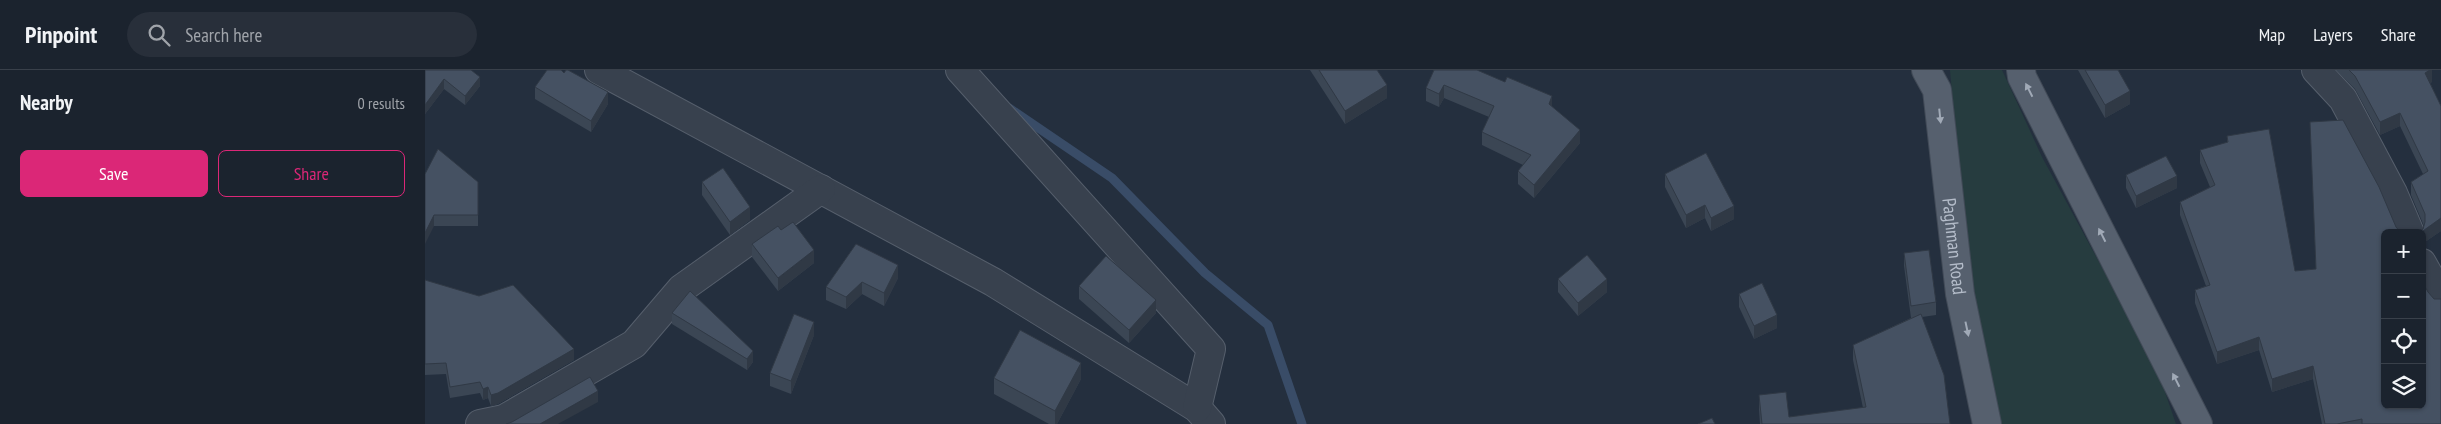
<!DOCTYPE html>
<meta charset="utf-8">
<style>
:root{--surface:#1b232e;--page:#282f3a;--text:#f1f3f6;--muted:#a0a4aa;--line:#39404a;--accent:#db2777}
body{margin:0;font-family:"PT Sans Narrow",sans-serif;background:var(--page);color:var(--text)}
.controls{position:absolute;right:15px;bottom:15px;display:grid;overflow:hidden;border-radius:8px;box-shadow:0 1px 4px #0004}
.controls button{width:45px;height:45px;display:grid;place-items:center;padding:0;border:0;border-bottom:1px solid var(--line);background:var(--surface);color:var(--text);font:25px sans-serif}
.list{margin:0;padding:0;list-style:none}
h2{display:flex;justify-content:space-between;align-items:center;height:65px;margin:0;padding:0 20px;font-size:21px}
h2 small{font-size:16px;font-weight:400;color:var(--muted)}
.actions{display:flex;gap:10px;padding:15px 20px}
.actions a{flex:1;padding:11px 0;border:1px solid var(--accent);border-radius:8px;text-align:center;font-size:18px;color:var(--accent)}
.actions .main{background:var(--accent);color:#fff}
.icon{flex:none;width:28px;height:28px;fill:none;stroke:currentColor;stroke-width:2;stroke-linecap:round;stroke-linejoin:round}
.map{position:relative;flex:none;width:2016px;height:354px;overflow:hidden}
header{display:flex;align-items:center;gap:30px;box-sizing:border-box;height:70px;padding:0 25px;background:var(--surface);border-bottom:1px solid var(--line)}
header strong{font-size:24px}
nav{display:flex;gap:28px;margin-inline-start:auto;font-size:18px}
.search{width:350px;height:45px;background:var(--page);display:flex;align-items:center;gap:12px;box-sizing:border-box;padding:0 18px;border-radius:28px;color:var(--muted);font-size:19px}
main{display:flex}
aside{flex:1;background:var(--surface)}
.map>svg:first-child{display:block}
.park{fill:#263c3f}
.lines{fill:none;stroke-linecap:round;stroke-linejoin:round}
.stream{stroke:#394c67;stroke-width:9}
.minor-casing{stroke:#565f6c;stroke-width:30}
.major-casing{stroke:#414a57;stroke-width:30}
.minor{stroke:#38414e;stroke-width:28}
.major{stroke:#56606e;stroke-width:28}
.wall{fill:#3b4654}
.shaded-wall{fill:#303945}
.building{fill:#455162;stroke:#303945}
.oneway{fill:#a1aab7}
.labels{text-anchor:middle;stroke-width:5;stroke-linejoin:round;paint-order:stroke}
.street-label{font-size:19px;fill:#b4bcc9;stroke:#1d2633}
</style>
<header>
<strong>Pinpoint</strong>
<div class="search"><svg class="icon" aria-label="search" viewBox="0 0 24 24"><circle cx="10" cy="10" r="6"/><path d="M15 15l6 6"/></svg>Search here</div>
<nav><a>Map</a><a>Layers</a><a>Share</a></nav>
</header>
<main>
<aside>
<h2>Nearby<small>0 results</small></h2>
<ul class="list">
</ul>
<div class="actions"><a class="main">Save</a><a>Share</a></div>
</aside>
<div class="map">
<svg width="2016" height="354" viewBox="0 0 2016 354">
<rect width="100%" height="100%" fill="#242f3e"/>
<path class="park" d="M1525 0H1577L1617 87 1732 299 1751 354H1574L1544 219Z"/>
<g class="lines">
<path class="stream" d="M584 38 687 108 780 203 843 255 877 354"/>
<g class="minor-casing">
<g id="minor">
<path d="M174 0 568 212 772 338 786 354"/>
<path d="M535 0 786 279 772 338"/>
<path d="M1891 0 1918 29 1968 123 1985 163"/>
<path d="M1997 193 2016 227"/>
<path d="M55 354 79 349 209 274 256 219 396 119"/>
</g>
</g>
<g class="major-casing">
<g id="major">
<path id="s1" d="M1501 0 1512 20 1535 224 1562 354"/>
<path d="M1596 0 1597 7 1773 354"/>
</g>
</g>
<use href="#minor" class="minor"/>
<use href="#major" class="major"/>
</g>
<g class="wall">
<path d="M0 0 55 16 40 35 19 19 0 44Z"/>
<path d="M885 0H952L962 28 920 54Z"/>
<path d="M1009 0 1127 37 1155 73 1109 128 1093 114V101L1098 95 1057 75V62L1064 47 1019 28 1014 37 1001 31V18Z"/>
<path d="M1653 0H1693L1705 34 1680 48Z"/>
<path d="M1911 0H2007V12L2005 13 2016 36V161L1997 174 1998 159 1999 156 1986 125V112L1998 104 1975 56 1955 65 1930 19Z"/>
<path d="M110 17 183 34 166 62 110 29Z"/>
<path d="M1885 52 2016 354H1897L1888 309 1847 322 1834 280 1792 294 1770 233V220L1781 216 1755 145V132L1785 117 1775 93V80L1802 73V66L1870 201 1891 199Z"/>
<path d="M0 104 53 112V156H9Z"/>
<path d="M1240 104 1309 149 1286 161 1280 148 1261 158 1240 117Z"/>
<path d="M1701 105 1752 118 1711 138 1701 118Z"/>
<path d="M277 112 325 150 305 165 277 125Z"/>
<path d="M356 160 389 193 353 221 327 187V174Z"/>
<path d="M431 174 473 208 459 236 437 224 421 239 401 230V217Z"/>
<path d="M1479 183 1511 232V245L1497 247 1525 354H1335L1334 340V325L1364 347 1438 338 1428 290V275L1486 248 1479 196Z"/>
<path d="M1133 209 1182 222 1153 246 1133 222Z"/>
<path d="M0 210 149 290 73 334 66 336 63 328 58 330 55 323 25 328 21 304 0 305Z"/>
<path d="M654 216 731 243 704 273 654 229Z"/>
<path d="M1314 224 1352 258 1329 269 1314 237Z"/>
<path d="M247 243 328 292 322 300 247 254Z"/>
<path d="M389 265 366 324 345 316V303Z"/>
<path d="M569 308 656 309 632 354H624L569 324Z"/>
</g>
<g class="shaded-wall">
<path d="M2005 0H2007V12L2000 15V3Z"/>
<path d="M55 7V16L40 35V26Z"/>
<path d="M19 9V19L0 44V35Z"/>
<path d="M962 15V28L920 54V41Z"/>
<path d="M1019 15V28L1014 37V24Z"/>
<path d="M1705 21V34L1680 48V35Z"/>
<path d="M183 22V34L166 62V51Z"/>
<path d="M1127 26V39L1124 34Z"/>
<path d="M1975 43V56L1955 65V52Z"/>
<path d="M1155 60V73L1109 128V115Z"/>
<path d="M1752 106V118L1711 138V126Z"/>
<path d="M1280 135V148L1261 158V145Z"/>
<path d="M1309 136V149L1286 161V148Z"/>
<path d="M325 137V150L305 165V152Z"/>
<path d="M9 145V156L0 174V163Z"/>
<path d="M2016 148V161L1997 174V163H1995Z"/>
<path d="M389 180V193L353 221V208Z"/>
<path d="M473 195V208L459 236V223Z"/>
<path d="M1182 209V222L1153 246V233Z"/>
<path d="M437 212V224L421 239V227Z"/>
<path d="M731 230V243L704 273V260Z"/>
<path d="M1352 245V258L1329 269V256Z"/>
<path d="M389 252V265L366 324V311Z"/>
<path d="M1834 267V280L1792 294V282Z"/>
<path d="M149 279V290L73 334 66 336V325Z"/>
<path d="M328 281V292L322 300V289Z"/>
<path d="M656 293V309L632 354H630V341Z"/>
<path d="M1888 296V309L1847 322V309Z"/>
<path d="M63 317V328L58 330V319Z"/>
<path d="M173 321V332L133 354H115Z"/>
</g>
<g class="building">
<path d="M0 0H46L55 7 40 26 19 9 0 35Z"/>
<path d="M122 0H136L139 3 141 0H143L183 22 166 51 110 17Z"/>
<path d="M894 0H952L962 15 920 41Z"/>
<path d="M1009 0H1052L1080 12 1082 7 1127 26 1124 34 1155 60 1109 115 1093 101 1106 85 1057 62 1069 36 1019 15 1014 24 1001 18Z"/>
<path d="M1660 0H1693L1705 21 1680 35Z"/>
<path d="M1924 0H2005L2000 3 2016 36V148L1995 163H1993L1998 159 2000 152V144L1986 112 2003 101 1975 43 1955 52 1930 6Z"/>
<path d="M1918 50 1954 117 1971 157 1976 163H1960V335H1997V211L2003 222 2009 229H2016V354H1937V349L1912 354H1900L1888 296 1847 309 1834 267 1792 282 1770 220 1785 215 1755 132 1790 115 1775 80 1803 72 1802 66 1844 59 1870 201 1891 199 1885 52Z"/>
<path d="M13 79 53 112V145H9L0 163V104Z"/>
<path d="M1281 83 1309 136 1286 148 1280 135 1261 145 1240 104Z"/>
<path d="M1741 86 1752 106 1711 126 1701 105Z"/>
<path d="M298 98 325 137 305 152 277 112Z"/>
<path d="M368 152 389 180 353 208 327 174 353 156 356 160Z"/>
<path d="M431 174 473 195 459 223 437 212 421 227 401 217Z"/>
<path d="M1504 180 1511 232 1486 236 1479 183Z"/>
<path d="M1162 185 1182 209 1153 233 1133 209Z"/>
<path d="M681 186 731 230 704 260 654 216Z"/>
<path d="M0 210 54 226 88 215 149 279 73 323 66 325 63 317 58 319 55 312 25 317 21 293 0 294Z"/>
<path d="M1337 213 1352 245 1329 256 1314 224Z"/>
<path d="M265 221 328 281 322 289 247 243Z"/>
<path d="M369 244 389 252 366 311 345 303Z"/>
<path d="M1496 244 1519 305 1525 354H1337L1334 325 1361 322 1364 347 1441 337 1428 275Z"/>
<path d="M595 260 656 293 630 341 569 308Z"/>
<path d="M165 307 173 321 115 354H81L87 352Z"/>
<path d="M1287 348 1290 354H1273Z"/>
</g>
<defs><path id="oneway-solid" d="M-6-.8H1V-3.2L6.5 0L1 3.2V.8H-6Z" transform="scale(1.25)"/></defs>
<g class="oneway">
<use href="#oneway-solid" transform="translate(1604 20) rotate(-117)"/>
<use href="#oneway-solid" transform="translate(1515 46) rotate(84)"/>
<use href="#oneway-solid" transform="translate(1677 165) rotate(-117)"/>
<use href="#oneway-solid" transform="translate(1542 259) rotate(78)"/>
<use href="#oneway-solid" transform="translate(1751 310) rotate(-117)"/>
</g>
<g class="labels">
<g class="street-label">
<text dy="7" stroke="none"><textPath href="#s1" startOffset="180">Paghman Road</textPath></text>
</g>
</g>
</svg>
<div class="controls">
<button>+</button>
<button>−</button>
<button><svg class="icon" aria-label="locate" viewBox="0 0 24 24"><circle cx="12" cy="12" r="6"/><path d="M12 2v4M12 18v4M2 12h4M18 12h4"/></svg></button>
<button><svg class="icon" aria-label="layers" viewBox="0 0 24 24"><path d="M12 4l9 5-9 5-9-5zM3 14l9 5 9-5"/></svg></button>
</div>
</div>
</main>
